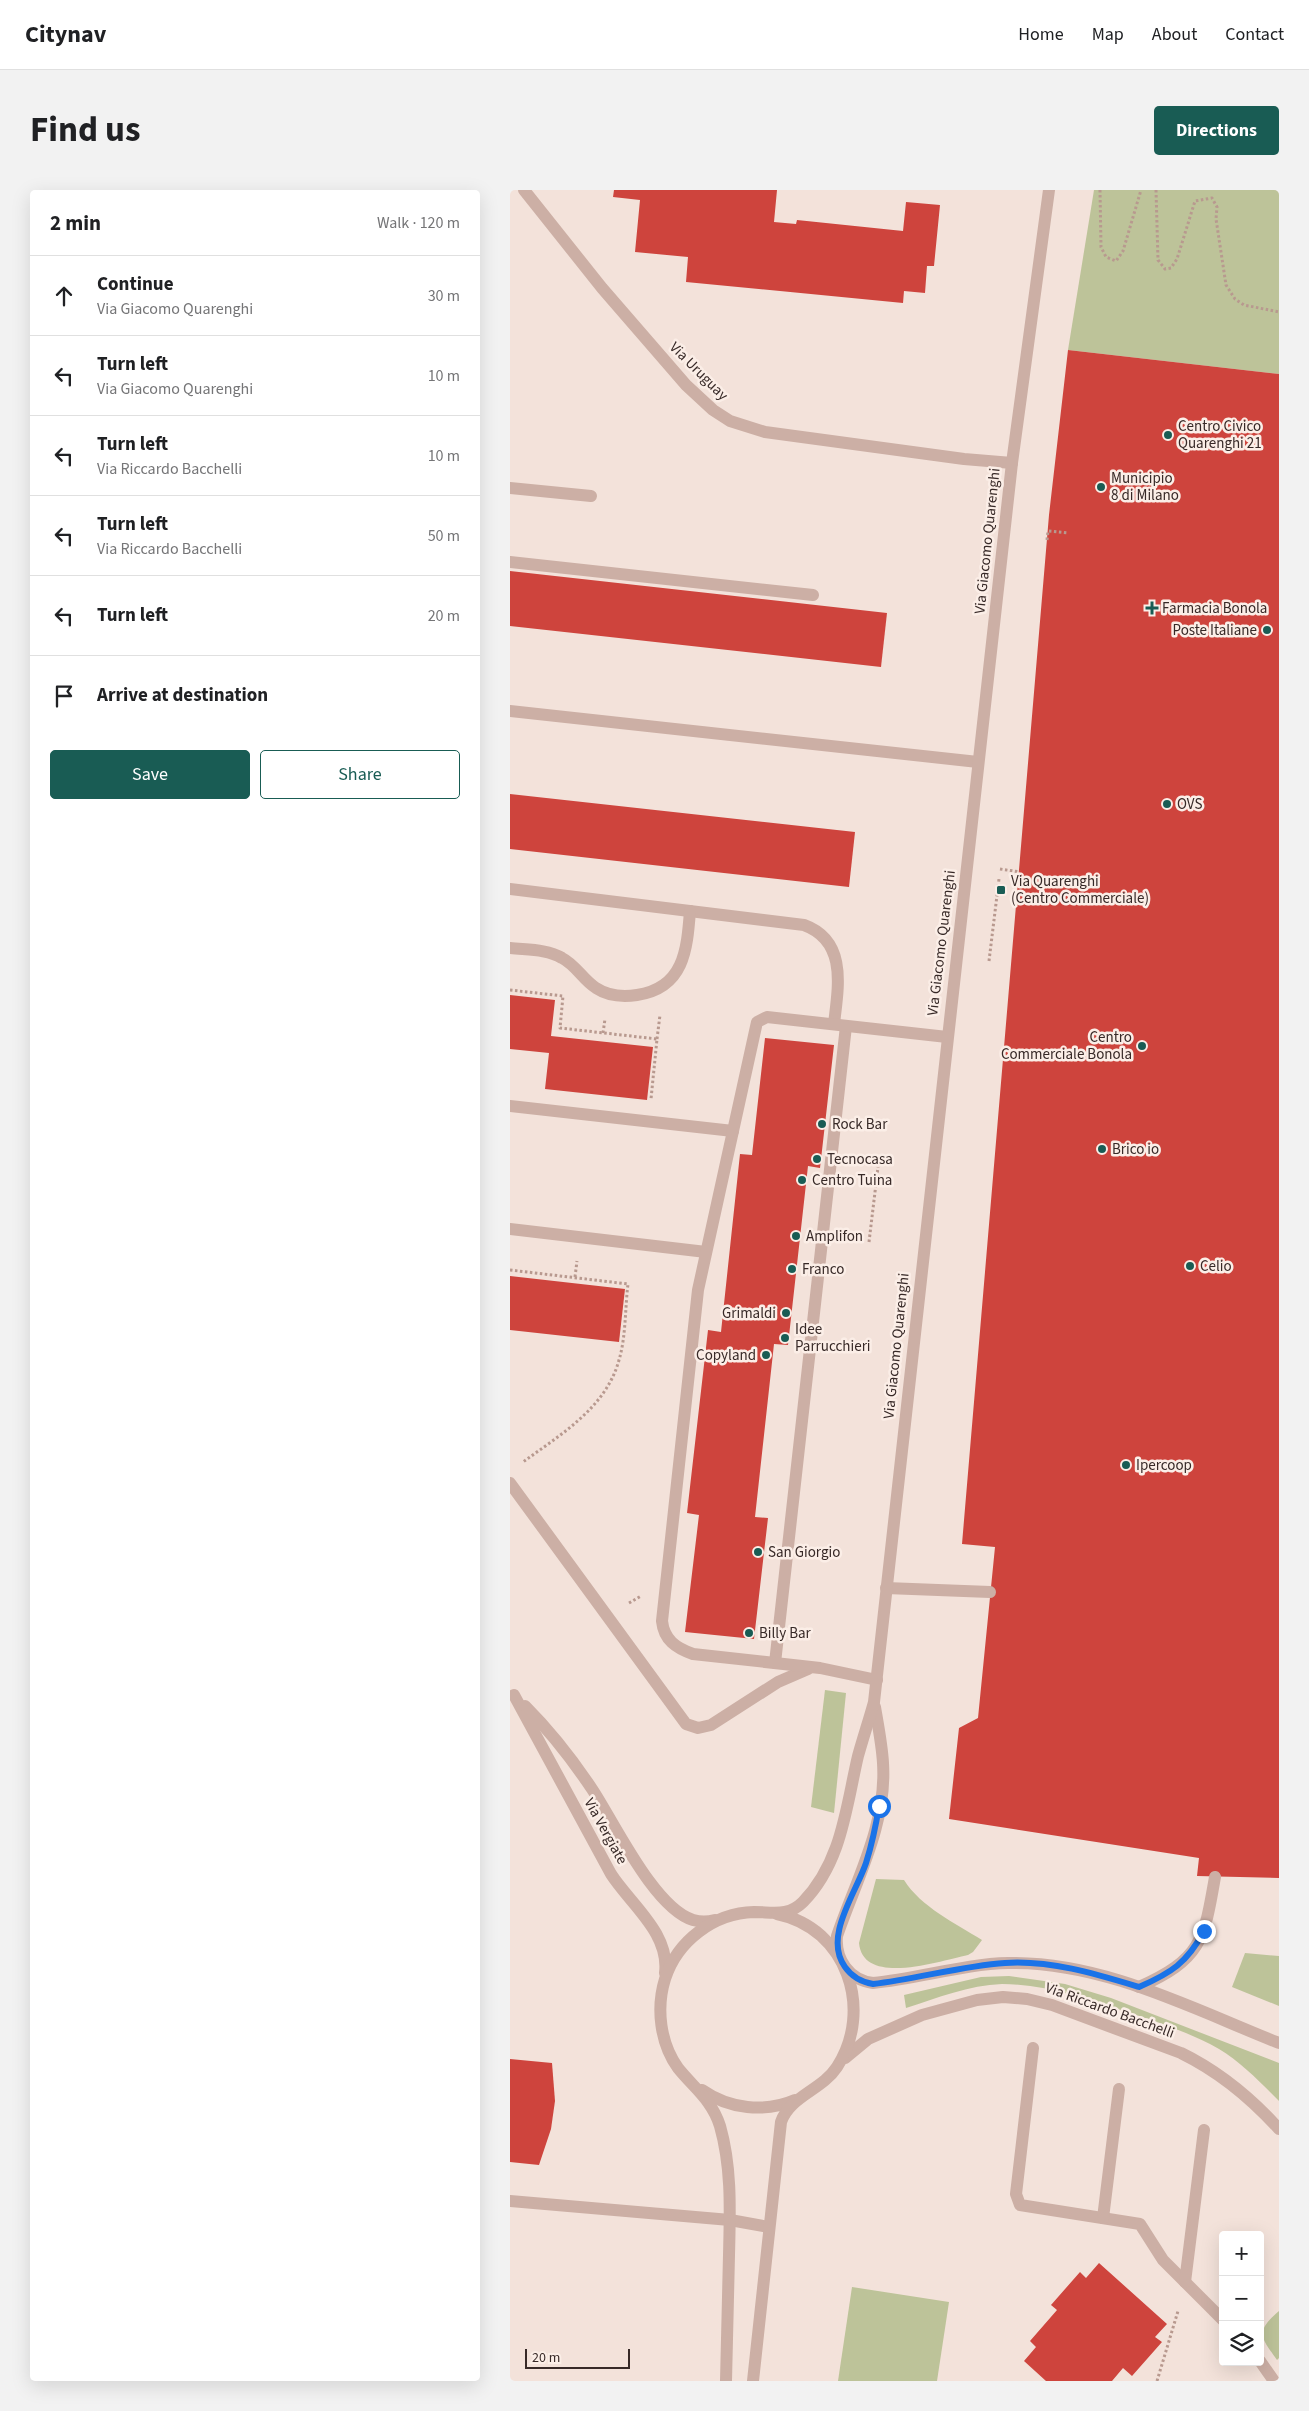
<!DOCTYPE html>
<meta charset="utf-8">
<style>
:root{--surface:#fff;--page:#f2f2f2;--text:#202124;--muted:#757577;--line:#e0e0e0;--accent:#195c54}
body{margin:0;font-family:"Source Sans 3",sans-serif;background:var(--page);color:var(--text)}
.controls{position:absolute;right:15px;bottom:15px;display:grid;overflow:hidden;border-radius:5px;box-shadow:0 5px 20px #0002}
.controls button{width:45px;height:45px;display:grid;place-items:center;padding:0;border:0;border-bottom:1px solid var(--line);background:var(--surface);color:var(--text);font:25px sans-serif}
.scale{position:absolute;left:15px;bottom:12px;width:105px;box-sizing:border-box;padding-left:5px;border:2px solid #372927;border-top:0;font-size:14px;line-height:18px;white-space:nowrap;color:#372927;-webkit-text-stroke:4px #fbeee7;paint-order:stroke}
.stop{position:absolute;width:15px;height:15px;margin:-11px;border:4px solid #1a73e8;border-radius:50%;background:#fff}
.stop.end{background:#1a73e8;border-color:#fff;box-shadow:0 1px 5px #0008}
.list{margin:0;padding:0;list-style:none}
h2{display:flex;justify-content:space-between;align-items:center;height:65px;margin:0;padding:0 20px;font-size:21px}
h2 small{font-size:16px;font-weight:400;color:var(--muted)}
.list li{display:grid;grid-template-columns:32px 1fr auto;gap:15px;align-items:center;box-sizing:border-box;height:80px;padding:0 20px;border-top:1px solid var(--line)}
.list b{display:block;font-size:19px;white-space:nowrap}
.list p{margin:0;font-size:16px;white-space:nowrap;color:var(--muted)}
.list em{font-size:16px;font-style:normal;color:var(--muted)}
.actions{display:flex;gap:10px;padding:15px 20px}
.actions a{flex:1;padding:11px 0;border:1px solid var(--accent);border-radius:5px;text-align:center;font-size:18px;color:var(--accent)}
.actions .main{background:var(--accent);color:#fff}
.icon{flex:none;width:28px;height:28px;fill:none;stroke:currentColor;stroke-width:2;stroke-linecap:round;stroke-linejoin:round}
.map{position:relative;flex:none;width:769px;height:2191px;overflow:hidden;border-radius:5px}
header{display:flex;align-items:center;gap:30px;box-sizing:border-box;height:70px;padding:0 25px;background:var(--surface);border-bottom:1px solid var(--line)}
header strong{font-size:24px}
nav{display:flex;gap:28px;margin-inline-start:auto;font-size:18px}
.intro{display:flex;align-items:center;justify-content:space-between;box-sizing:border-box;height:120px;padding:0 30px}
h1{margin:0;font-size:35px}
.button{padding:12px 22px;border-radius:5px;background:var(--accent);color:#fff;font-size:18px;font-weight:700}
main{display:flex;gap:30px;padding:0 30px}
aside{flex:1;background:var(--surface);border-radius:5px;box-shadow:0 5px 20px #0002}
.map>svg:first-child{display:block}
.green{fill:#bdc399}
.building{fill:#ce443d}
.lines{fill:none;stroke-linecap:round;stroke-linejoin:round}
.path{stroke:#b8998f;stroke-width:3;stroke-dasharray:2.5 2.5;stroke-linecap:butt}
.minor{stroke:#ccafa5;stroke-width:12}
.route{stroke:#1a73e8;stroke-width:6}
.poi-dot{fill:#195c54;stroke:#fbeee7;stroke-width:2}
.labels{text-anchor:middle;stroke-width:5;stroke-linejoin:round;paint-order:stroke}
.street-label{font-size:15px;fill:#372927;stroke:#fbeee7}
.poi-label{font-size:15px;fill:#372927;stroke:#fbeee7;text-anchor:start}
</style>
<header>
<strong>Citynav</strong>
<nav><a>Home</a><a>Map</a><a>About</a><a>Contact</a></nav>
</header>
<div class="intro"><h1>Find us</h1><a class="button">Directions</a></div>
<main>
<aside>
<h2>2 min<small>Walk · 120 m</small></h2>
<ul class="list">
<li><svg class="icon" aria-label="ahead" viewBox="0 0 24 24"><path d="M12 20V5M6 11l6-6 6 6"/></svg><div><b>Continue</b><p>Via Giacomo Quarenghi</p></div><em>30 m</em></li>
<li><svg class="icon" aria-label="left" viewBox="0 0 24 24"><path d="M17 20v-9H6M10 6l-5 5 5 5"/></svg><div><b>Turn left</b><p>Via Giacomo Quarenghi</p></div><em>10 m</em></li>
<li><svg class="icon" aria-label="left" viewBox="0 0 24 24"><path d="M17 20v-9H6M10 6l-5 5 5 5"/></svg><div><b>Turn left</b><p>Via Riccardo Bacchelli</p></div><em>10 m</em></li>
<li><svg class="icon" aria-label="left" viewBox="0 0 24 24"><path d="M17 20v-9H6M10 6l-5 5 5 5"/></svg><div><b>Turn left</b><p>Via Riccardo Bacchelli</p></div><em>50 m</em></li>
<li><svg class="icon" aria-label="left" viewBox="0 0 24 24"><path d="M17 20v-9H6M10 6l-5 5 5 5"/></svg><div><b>Turn left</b></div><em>20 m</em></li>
<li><svg class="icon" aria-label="arrive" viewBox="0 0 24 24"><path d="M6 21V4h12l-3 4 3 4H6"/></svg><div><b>Arrive at destination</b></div></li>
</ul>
<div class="actions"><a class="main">Save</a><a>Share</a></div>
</aside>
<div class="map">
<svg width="769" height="2191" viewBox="0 0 769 2191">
<rect width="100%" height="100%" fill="#f3e2da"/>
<g class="green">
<path d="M584 0H769V184L558 160Z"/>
<path d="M315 1500 336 1503 324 1623 301 1617Z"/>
<path d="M366 1689 394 1690C411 1717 445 1733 472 1750L463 1762 458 1765C430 1771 353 1797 349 1753Z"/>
<path d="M735 1763 769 1766V1816L722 1797Z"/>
<path d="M499 1786 555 1794 601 1808 769 1873V1911C751 1893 731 1872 709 1859 681 1843 648 1832 617 1822 577 1809 535 1794 492 1794 459 1795 427 1808 396 1818L394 1805 471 1787Z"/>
<path d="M342 2097 439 2112 427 2191H328Z"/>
<path d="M769 2121V2168L767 2170C750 2146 745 2142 769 2121Z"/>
</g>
<g class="building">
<path d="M104 0H267L264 32 286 34 287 30 393 41 396 12 430 15 424 76H417L415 103 394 101 393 113 176 92 178 67 125 62 130 10 103 7Z"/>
<path d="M558 160 769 184V1688L687 1686 689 1668 439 1629 449 1538 468 1528 485 1357 452 1354 539 325Z"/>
<path d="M0 381 377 423 371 477 0 436Z"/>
<path d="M0 604 345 642 339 697 0 659Z"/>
<path d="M0 805 45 810 41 846 143 857 137 910 35 899 39 863 0 859Z"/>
<path d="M255 848 324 855 310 978 298 976 278 1155 264 1154 245 1327 258 1328 244 1449 175 1442 189 1325 177 1323 198 1140 211 1142 230 964 242 965Z"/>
<path d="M0 1086 115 1099 109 1152 0 1140Z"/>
<path d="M0 1869 42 1873 45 1911 41 1939 29 1975 0 1972Z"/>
<path d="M589 2073 657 2134 645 2147 652 2152 622 2186 613 2178 602 2191H536L514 2171 526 2157 520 2151 547 2120 541 2115 570 2082 576 2088Z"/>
</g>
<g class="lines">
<g class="path">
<path d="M590 0 591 57 596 67 606 71 613 61 631 0"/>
<path d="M646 0 648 70 655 79 661 78 667 69 685 11 702 8 707 17 706 29 716 95 725 109 734 115 769 122"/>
<path d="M537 350 538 341 558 343"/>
<path d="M490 679 510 682"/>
<path d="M479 771 489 689"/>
<path d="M0 800 53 806 50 838 147 849 141 909"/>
<path d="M93 843 95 829"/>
<path d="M147 849 150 825"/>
<path d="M359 1052 368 977"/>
<path d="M0 1080 118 1094C115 1118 116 1147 109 1170 96 1218 50 1245 13 1272"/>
<path d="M65 1087 67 1071"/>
<path d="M119 1413 131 1406"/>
<path d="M647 2191 668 2121"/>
</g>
<g class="minor">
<path d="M14 0 92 98 176 195 203 220 220 231 255 242 454 269 502 273"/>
<path d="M0 298 81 306"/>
<path d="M0 372 303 405"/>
<path d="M0 521 468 572"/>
<path d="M0 699 294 735C338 751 328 798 324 834"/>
<path d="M0 758C17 760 37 759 52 768 66 775 73 790 86 798 98 806 113 807 127 805 174 798 177 760 180 721"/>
<path d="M0 916 223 941"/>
<path d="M0 1039 196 1062"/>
<path d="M0 1293 176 1534 188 1538 201 1535 268 1492 298 1479"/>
<path d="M376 1398 480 1402"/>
<path d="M265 1473 336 836"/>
<path d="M367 1490 310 1478 183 1464C166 1458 154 1450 152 1431L188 1100 247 832 257 827 437 847"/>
<path d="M4 1505 101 1684C121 1715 160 1743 155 1783"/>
<path d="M15 1516C40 1541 62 1569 82 1599 104 1632 144 1718 183 1730 190 1732 198 1732 205 1730"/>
<path d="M365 1517C368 1535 372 1555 373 1573 377 1635 346 1690 327 1746 325 1769 339 1790 363 1793 408 1789 453 1774 498 1773 593 1771 683 1819 769 1853"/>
<path d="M629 1797C691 1769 694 1751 705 1687"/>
<path d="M523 1858 506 2004 510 2015 630 2034 653 2070 713 2130"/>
<path d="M335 1868 358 1849 412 1825 467 1810 493 1807 517 1809 542 1815 671 1863C710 1882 740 1907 769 1939"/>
<path d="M192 1900C219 1919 255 1923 285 1910"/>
<path d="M0 2011 220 2030 259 2037"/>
<path d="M593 2028 609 1899"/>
<path d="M675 2092 694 1940"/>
<path d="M750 2171 764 2191"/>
<path d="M216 2191C217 2149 218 2107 219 2065 220 2022 222 1978 210 1936 202 1910 184 1898 168 1878 150 1853 146 1818 155 1789 167 1751 204 1723 244 1722 263 1722 278 1727 293 1712 332 1672 336 1617 348 1566 353 1548 359 1530 364 1512L502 273 539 0"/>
<path d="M243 2191 271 1932C280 1906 312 1900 327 1877 364 1820 337 1738 267 1724"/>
</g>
</g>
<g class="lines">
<path class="route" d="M369 1616C366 1635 362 1654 356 1673 346 1703 313 1747 335 1777 342 1787 351 1792 363 1794 407 1789 451 1776 495 1773 541 1770 586 1784 629 1797 661 1783 677 1773 694 1741"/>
</g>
<g class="poi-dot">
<circle cx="658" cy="245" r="5"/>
<circle cx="591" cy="297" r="5"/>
<path d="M639.5 410.5h5v5h5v5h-5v5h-5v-5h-5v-5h5z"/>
<circle cx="757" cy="440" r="5"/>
<circle cx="657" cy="614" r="5"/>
<rect x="486" y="695" width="10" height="10" rx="2.5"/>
<circle cx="632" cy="856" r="5"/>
<circle cx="312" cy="934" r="5"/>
<circle cx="592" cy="959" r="5"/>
<circle cx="307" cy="969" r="5"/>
<circle cx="292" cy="990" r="5"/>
<circle cx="286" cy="1046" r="5"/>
<circle cx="680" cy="1076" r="5"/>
<circle cx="282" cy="1079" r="5"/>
<circle cx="276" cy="1123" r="5"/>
<circle cx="275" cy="1148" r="5"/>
<circle cx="256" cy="1165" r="5"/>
<circle cx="616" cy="1275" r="5"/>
<circle cx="248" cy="1362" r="5"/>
<circle cx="239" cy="1443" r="5"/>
</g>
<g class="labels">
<g class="street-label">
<text transform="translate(189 181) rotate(45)" y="5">Via Uruguay</text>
<text transform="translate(477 351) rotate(-84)" y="5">Via Giacomo Quarenghi</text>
<text transform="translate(431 753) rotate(-83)" y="5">Via Giacomo Quarenghi</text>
<text transform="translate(386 1156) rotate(-84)" y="5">Via Giacomo Quarenghi</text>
<text transform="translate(96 1641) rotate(61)" y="5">Via Vergiate</text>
<text transform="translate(600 1820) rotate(20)" y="5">Via Riccardo Bacchelli</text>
</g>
<g class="poi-label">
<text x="668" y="241">Centro Civico<tspan x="668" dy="17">Quarenghi 21</tspan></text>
<text x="601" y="293">Municipio<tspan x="601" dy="17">8 di Milano</tspan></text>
<text x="652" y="423">Farmacia Bonola</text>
<text x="747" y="445" text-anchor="end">Poste Italiane</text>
<text x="667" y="619">OVS</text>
<text x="501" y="696">Via Quarenghi<tspan x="501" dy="17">(Centro Commerciale)</tspan></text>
<text x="622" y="852" text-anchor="end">Centro<tspan x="622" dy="17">Commerciale Bonola</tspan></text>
<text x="322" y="939">Rock Bar</text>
<text x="602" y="964">Brico io</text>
<text x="317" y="974">Tecnocasa</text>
<text x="302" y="995">Centro Tuina</text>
<text x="296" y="1051">Amplifon</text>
<text x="690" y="1081">Celio</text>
<text x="292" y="1084">Franco</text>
<text x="266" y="1128" text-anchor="end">Grimaldi</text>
<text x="285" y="1144">Idee<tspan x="285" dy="17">Parrucchieri</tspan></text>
<text x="246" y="1170" text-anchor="end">Copyland</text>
<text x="626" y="1280">Ipercoop</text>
<text x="258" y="1367">San Giorgio</text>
<text x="249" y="1448">Billy Bar</text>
</g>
</g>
</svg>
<div class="controls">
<button>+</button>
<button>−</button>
<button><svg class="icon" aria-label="layers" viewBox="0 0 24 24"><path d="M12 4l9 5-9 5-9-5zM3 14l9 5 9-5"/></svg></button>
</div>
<div class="scale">20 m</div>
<div class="stop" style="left:369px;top:1616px"></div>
<div class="stop end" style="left:694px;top:1741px"></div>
</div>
</main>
